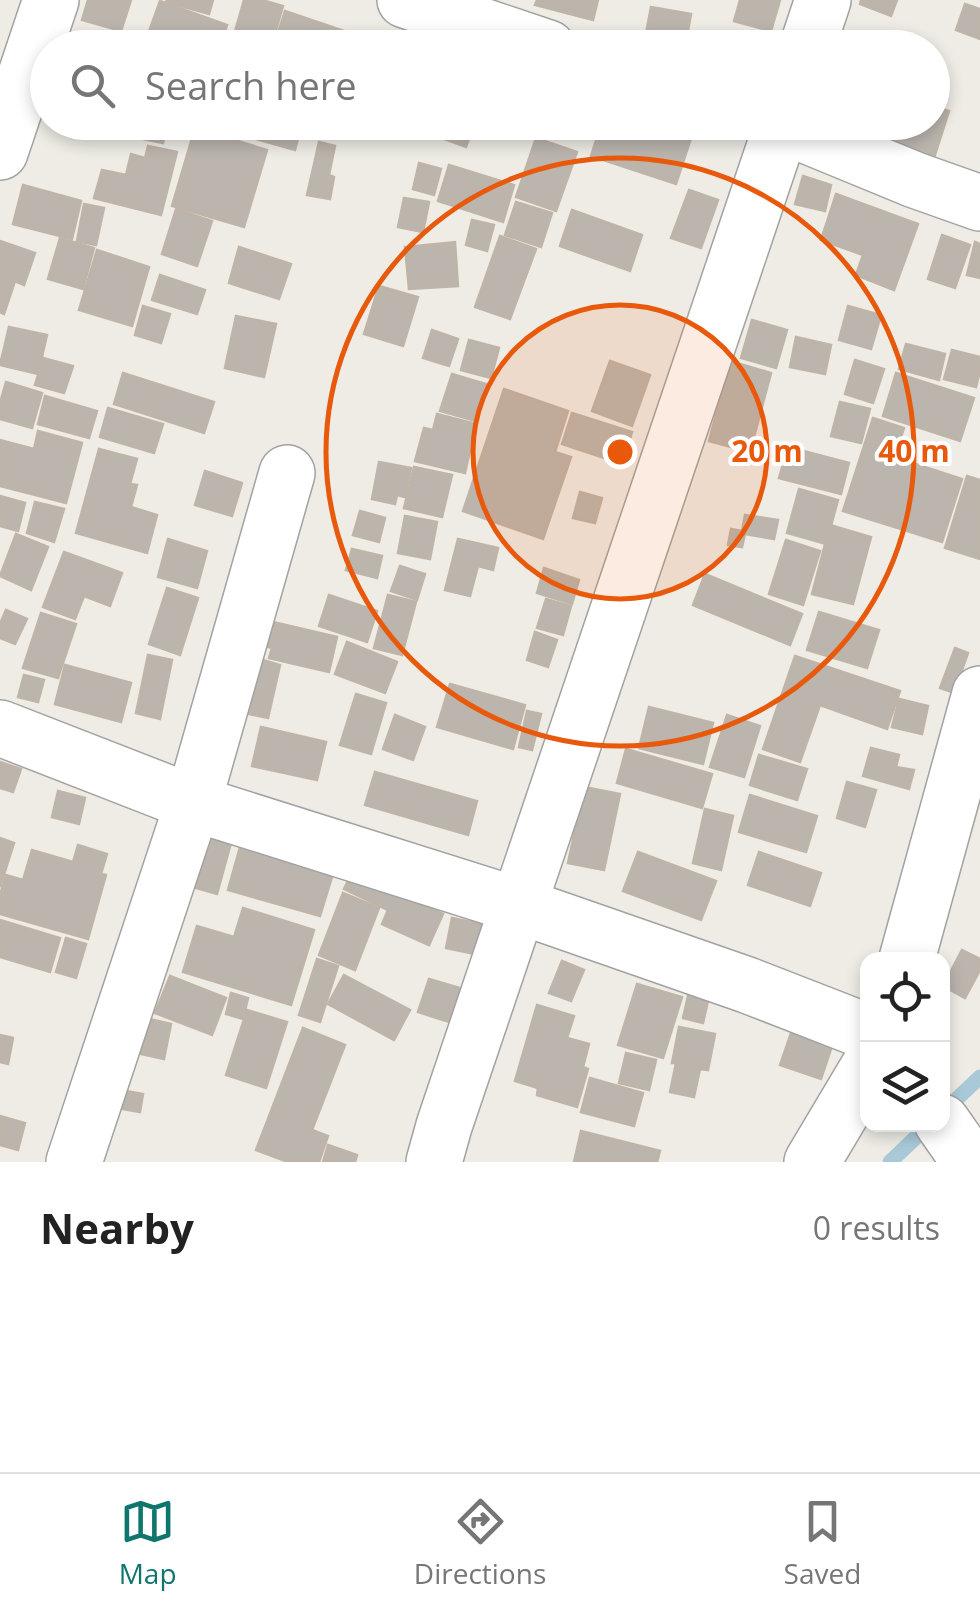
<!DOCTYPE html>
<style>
:root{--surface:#fff;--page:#f6f6f6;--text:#222;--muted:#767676;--line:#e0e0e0;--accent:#0f766e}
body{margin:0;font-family:"Open Sans",sans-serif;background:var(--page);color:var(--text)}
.controls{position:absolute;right:30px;bottom:30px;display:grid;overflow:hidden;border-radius:20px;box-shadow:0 5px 15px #0003}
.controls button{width:90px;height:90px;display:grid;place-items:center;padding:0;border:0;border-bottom:2px solid var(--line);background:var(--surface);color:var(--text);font:50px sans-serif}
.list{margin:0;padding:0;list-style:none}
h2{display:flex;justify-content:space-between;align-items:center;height:130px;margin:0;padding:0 40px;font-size:42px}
h2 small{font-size:32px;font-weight:400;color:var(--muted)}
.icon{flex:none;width:55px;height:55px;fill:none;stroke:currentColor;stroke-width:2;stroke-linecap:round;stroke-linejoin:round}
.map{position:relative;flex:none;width:980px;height:1162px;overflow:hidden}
.search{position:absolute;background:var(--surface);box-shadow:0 5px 15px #0003;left:30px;right:30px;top:30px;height:110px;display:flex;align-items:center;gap:25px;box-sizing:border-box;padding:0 35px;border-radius:55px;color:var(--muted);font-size:38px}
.sheet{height:310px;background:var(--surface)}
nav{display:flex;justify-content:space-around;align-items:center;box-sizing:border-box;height:140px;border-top:2px solid var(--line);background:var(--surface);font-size:28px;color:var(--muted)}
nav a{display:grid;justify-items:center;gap:5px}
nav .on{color:var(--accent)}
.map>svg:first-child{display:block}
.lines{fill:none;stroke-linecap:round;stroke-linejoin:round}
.stream{stroke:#a9c9d9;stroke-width:15}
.building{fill:#bbb5ae;stroke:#bfb4a8;stroke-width:2.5}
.minor-casing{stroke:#a2a2a2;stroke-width:58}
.minor{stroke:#fff;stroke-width:55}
.ring{fill:none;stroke:#e8590c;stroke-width:5}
.centre{fill:#e8590c;stroke:#fff;stroke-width:5}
.ring-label{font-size:30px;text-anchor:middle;font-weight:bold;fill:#e8590c;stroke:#fff;stroke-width:8;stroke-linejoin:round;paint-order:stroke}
</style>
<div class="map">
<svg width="980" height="1162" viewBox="0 0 980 1162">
<rect width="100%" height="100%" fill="#eeece5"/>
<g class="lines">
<g class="stream">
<path d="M943 1112 980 1077"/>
<path d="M890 1162 930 1124"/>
</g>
</g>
<g class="building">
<path d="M88 0H131L121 31 82 20Z"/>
<path d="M167 0H213L209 14 166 2Z"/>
<path d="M244 0H262L283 6 271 47 234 35Z"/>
<path d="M537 0H598L593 20 535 5Z"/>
<path d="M740 0H780L771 31 734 21Z"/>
<path d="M861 0H897L891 16 860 4Z"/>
<path d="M160 1 227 25 219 48H143Z"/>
<path d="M965 4 980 9V39L956 30Z"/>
<path d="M651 7 691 14 685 48H661L644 44Z"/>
<path d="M285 11 350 33 345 48H273Z"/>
<path d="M932 106 949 111 934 158 853 133 856 122H932Z"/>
<path d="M114 122H167L163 143 113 133Z"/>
<path d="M208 122H301L302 123 295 150 207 125Z"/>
<path d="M432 122H475L466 147 428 133Z"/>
<path d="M602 122H675L694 129 676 184 591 156Z"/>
<path d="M195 128 267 150 244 227 172 206Z"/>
<path d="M536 138 577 152 556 211 516 197Z"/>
<path d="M319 142 335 146 329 175 334 177 330 199 307 195Z"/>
<path d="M148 146 177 152 161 215 94 198 102 170 126 175 131 154 145 158Z"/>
<path d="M419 163 441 169 434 195 413 189Z"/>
<path d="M449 165 514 185 503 222 438 201Z"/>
<path d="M803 176 831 185 825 211 795 204Z"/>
<path d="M23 185 81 201 72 239 13 224Z"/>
<path d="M689 190 718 200 701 248 671 238Z"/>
<path d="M836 194 918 224 894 290 856 275 863 255 821 240Z"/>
<path d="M404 198 429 202 423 232 398 227Z"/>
<path d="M516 202 552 213 541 247 505 235Z"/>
<path d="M84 204 104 208 96 245 77 241Z"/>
<path d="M176 209 212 221 197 266 162 254Z"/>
<path d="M572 210 642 235 630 271 560 246Z"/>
<path d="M472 220 494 225 487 251 466 245Z"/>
<path d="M942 235 970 245 955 288 928 279Z"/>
<path d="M500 236 536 249 510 319 475 307Z"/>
<path d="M60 238 94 248 83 289 48 279Z"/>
<path d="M0 241 35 253 24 285 15 281 4 314 0 312Z"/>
<path d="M455 242 458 286 409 289 405 247Z"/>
<path d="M975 242 980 244V278L967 275Z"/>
<path d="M239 247 291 264 279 299 229 283Z"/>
<path d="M97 250 149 267 132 326 79 310Z"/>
<path d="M160 275 205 290 197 314 152 300Z"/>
<path d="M379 286 418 297 403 346 364 334Z"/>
<path d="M143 306 170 314 161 343 135 335Z"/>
<path d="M848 306 881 315 871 349 839 340Z"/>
<path d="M236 316 276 324 264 377 225 368Z"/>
<path d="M752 320 787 330 776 368 741 358Z"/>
<path d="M9 327 47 335 38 374 0 365Z"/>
<path d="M432 330 458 339 449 366 423 358Z"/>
<path d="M796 337 831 345 825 374 790 367Z"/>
<path d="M469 340 499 348 491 378 461 370Z"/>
<path d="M906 344 945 354 939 380 899 369Z"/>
<path d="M952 350 980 357V371L976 387 944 379Z"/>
<path d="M43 358 73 366 64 393 35 385Z"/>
<path d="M855 360 884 369 873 403 845 394Z"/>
<path d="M610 361 650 375 632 426 592 411Z"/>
<path d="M730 361 771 373 750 452 709 441Z"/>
<path d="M123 373 214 402 204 433 114 404Z"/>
<path d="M896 373 974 398 960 441 883 416Z"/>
<path d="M452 374 486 384 476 421 440 411Z"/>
<path d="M6 382 42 393 32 428 0 419V403Z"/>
<path d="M504 389 568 411 555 452 571 457 543 539 463 511Z"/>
<path d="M45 396 97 411 89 438 38 424Z"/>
<path d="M840 402 870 409 861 443 831 436Z"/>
<path d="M108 408 163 424 154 453 100 437Z"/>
<path d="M572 413 632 432 622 464 562 444Z"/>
<path d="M437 414 476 424 465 473 415 461 424 428 433 430Z"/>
<path d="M873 418 904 428 894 457 962 479 942 542 843 511Z"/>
<path d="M38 431 82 443 66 503 0 486V440L34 449Z"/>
<path d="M788 447 849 463 841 494 779 478Z"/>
<path d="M99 449 137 459 130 484 137 485 131 507 157 515 147 553 76 533Z"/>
<path d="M379 462 411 468 405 497 397 495 395 504 372 499Z"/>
<path d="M414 467 452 475 442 517 404 508Z"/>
<path d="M205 471 242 483 232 516 195 505Z"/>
<path d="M967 476 980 480V559L945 548Z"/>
<path d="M799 489 838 500 826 544 787 533Z"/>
<path d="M580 492 602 498 595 523 573 518Z"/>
<path d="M0 496 25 503 18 531 0 526Z"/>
<path d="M35 502 64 509 54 542 27 533Z"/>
<path d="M360 511 385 518 379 542 353 535Z"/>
<path d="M745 515 778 520 774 539 745 534 742 547 728 545 731 529 742 531Z"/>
<path d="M405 516 437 522 430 559 398 553Z"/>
<path d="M830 525 871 537 853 604 812 594Z"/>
<path d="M16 534 48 547 31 590 0 576Z"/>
<path d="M168 539 207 551 197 588 158 577Z"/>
<path d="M458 539 498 548 493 570 478 566 470 596 445 590Z"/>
<path d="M786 540 820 551 803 605 769 594Z"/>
<path d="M352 549 382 556 377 578 346 570Z"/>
<path d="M64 552 122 573 110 606 84 596 75 619 43 607Z"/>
<path d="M400 566 425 574 417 600 391 591Z"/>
<path d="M544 568 579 580 572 604 537 593Z"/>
<path d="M705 574 802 614 790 645 693 605Z"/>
<path d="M167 588 198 598 180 655 149 644Z"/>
<path d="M329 595 377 611 367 642 319 626Z"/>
<path d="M388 595 416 602 402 655 374 648Z"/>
<path d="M546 599 571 606 563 635 537 628Z"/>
<path d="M6 610 27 619 15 644 0 638V624Z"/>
<path d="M819 612 879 630 867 668 807 650Z"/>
<path d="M41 613 76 624 58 678 23 668Z"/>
<path d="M260 619 337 637 329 672 269 658 272 648 254 643Z"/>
<path d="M535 632 557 640 548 667 527 660Z"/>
<path d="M347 642 397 662 385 693 335 674Z"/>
<path d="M955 648 968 653 954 693 940 688Z"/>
<path d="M148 655 172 660 160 719 136 713Z"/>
<path d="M795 656 900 691 887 729 820 705 800 762 763 749Z"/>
<path d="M256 658 280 665 268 718 244 713Z"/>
<path d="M65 665 131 683 121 722 55 704Z"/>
<path d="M24 675 44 680 38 702 18 697Z"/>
<path d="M450 684 525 705 513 749 437 727Z"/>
<path d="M356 694 386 703 371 754 340 745Z"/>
<path d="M899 699 928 706 922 734 892 727Z"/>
<path d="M649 707 713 723 703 764 639 748Z"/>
<path d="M527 711 541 714 532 750 519 747Z"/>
<path d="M395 715 425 727 413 760 383 749Z"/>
<path d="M727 715 760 726 744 777 710 767Z"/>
<path d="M261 727 326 742 317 780 252 766Z"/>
<path d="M871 748 899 755 896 767 914 770 909 789 863 776Z"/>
<path d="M626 749 712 774 702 808 617 783Z"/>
<path d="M759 755 807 769 797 800 750 785Z"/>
<path d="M0 762 21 769 13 792 0 788Z"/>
<path d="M375 772 477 801 468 835 365 805Z"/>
<path d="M847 782 876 790 865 827 837 818Z"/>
<path d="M584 787 620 794 604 870 568 863Z"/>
<path d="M58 791 85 798 79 824 52 817Z"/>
<path d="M750 795 817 816 806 852 739 832Z"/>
<path d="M705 809 733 816 721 870 693 863Z"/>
<path d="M200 818 235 828 217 894 182 884Z"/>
<path d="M0 838 14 843 0 887Z"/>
<path d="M242 840 335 867 320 916 228 890Z"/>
<path d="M78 845 107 854 101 874 106 875 88 939 0 914V895L6 875 23 880 32 850 73 862Z"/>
<path d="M638 852 716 881 701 920 623 891Z"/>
<path d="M759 852 821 873 810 906 748 885Z"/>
<path d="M352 873 443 914 429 945 382 924 388 910 344 889Z"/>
<path d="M343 893 379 908 355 970 319 955Z"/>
<path d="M243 908 314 930 291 1005 183 972 197 926 234 937Z"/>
<path d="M452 918 486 925 480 955 446 948Z"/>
<path d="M0 920 60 938 50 972 0 957Z"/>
<path d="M66 938 86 944 76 978 56 972Z"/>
<path d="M962 950 980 959V970L965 998 943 986Z"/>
<path d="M317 959 338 966 320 1022 299 1015Z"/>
<path d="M562 961 584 970 571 1001 549 993Z"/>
<path d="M344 975 410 1010 394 1040 328 1004Z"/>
<path d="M170 976 226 998 212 1035 155 1013Z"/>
<path d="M429 979 460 988 449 1022 418 1012Z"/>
<path d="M637 984 682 997 663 1058 618 1045Z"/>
<path d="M231 993 248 998 243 1019 226 1014Z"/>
<path d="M688 996 708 1001 703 1023 683 1018Z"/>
<path d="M537 1005 574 1016 567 1038 589 1044 583 1067 588 1069 577 1107 537 1095 538 1088 515 1081Z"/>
<path d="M247 1010 287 1022 266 1088 226 1075Z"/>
<path d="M141 1017 171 1024 164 1059 132 1052Z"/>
<path d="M679 1027 715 1034 708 1070 700 1069 694 1097 670 1092 676 1063H672Z"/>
<path d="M303 1028 345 1045 312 1130 328 1136 319 1162H288L256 1150Z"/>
<path d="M791 1033 832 1046 821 1079 780 1065Z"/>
<path d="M0 1035 13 1038 8 1064 0 1062Z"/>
<path d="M626 1053 656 1060 649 1090 619 1083Z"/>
<path d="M590 1078 643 1093 634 1126 581 1112Z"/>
<path d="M120 1090 143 1094 140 1112 117 1108Z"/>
<path d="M0 1116 25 1123 18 1150 0 1145Z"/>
<path d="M581 1131 660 1151 657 1162H574Z"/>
<path d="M328 1145 357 1155 355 1162H323Z"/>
</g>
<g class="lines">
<g class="minor-casing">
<g id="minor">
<path d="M405 0 548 48"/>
<path d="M807 48 823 0"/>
<path d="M774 122 915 180 980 203"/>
<path d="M0 152 51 0"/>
<path d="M0 728 193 803 520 906 747 985 868 1032"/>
<path d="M907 959 980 694"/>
<path d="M942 1122 970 1162"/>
<path d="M74 1162 193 803 287 473"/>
<path d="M434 1162 444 1126 783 122"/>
<path d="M812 1162 868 1068"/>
</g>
</g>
<use href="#minor" class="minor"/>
</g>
<circle cx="620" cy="452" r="147" fill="#e8590c" fill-opacity=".12"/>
<g class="ring">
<circle cx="620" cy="452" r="147"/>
<circle cx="620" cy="452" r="294"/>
</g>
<circle cx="620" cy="452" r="15" class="centre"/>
<g class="ring-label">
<text x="767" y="462">20 m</text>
<text x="914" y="462">40 m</text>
</g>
</svg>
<div class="controls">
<button><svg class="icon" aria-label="locate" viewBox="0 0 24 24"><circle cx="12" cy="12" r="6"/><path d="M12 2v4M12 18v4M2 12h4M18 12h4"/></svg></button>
<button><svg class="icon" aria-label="layers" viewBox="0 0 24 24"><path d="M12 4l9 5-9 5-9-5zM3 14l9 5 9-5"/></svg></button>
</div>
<div class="search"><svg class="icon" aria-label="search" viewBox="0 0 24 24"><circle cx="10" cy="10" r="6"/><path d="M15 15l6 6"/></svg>Search here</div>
</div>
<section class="sheet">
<h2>Nearby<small>0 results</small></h2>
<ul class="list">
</ul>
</section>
<nav>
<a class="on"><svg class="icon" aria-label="map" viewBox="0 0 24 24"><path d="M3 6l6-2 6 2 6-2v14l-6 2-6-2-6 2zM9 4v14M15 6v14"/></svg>Map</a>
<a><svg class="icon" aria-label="directions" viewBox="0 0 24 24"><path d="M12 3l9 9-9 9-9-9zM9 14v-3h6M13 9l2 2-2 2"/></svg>Directions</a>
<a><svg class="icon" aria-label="saved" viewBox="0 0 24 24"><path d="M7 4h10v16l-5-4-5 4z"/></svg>Saved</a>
</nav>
